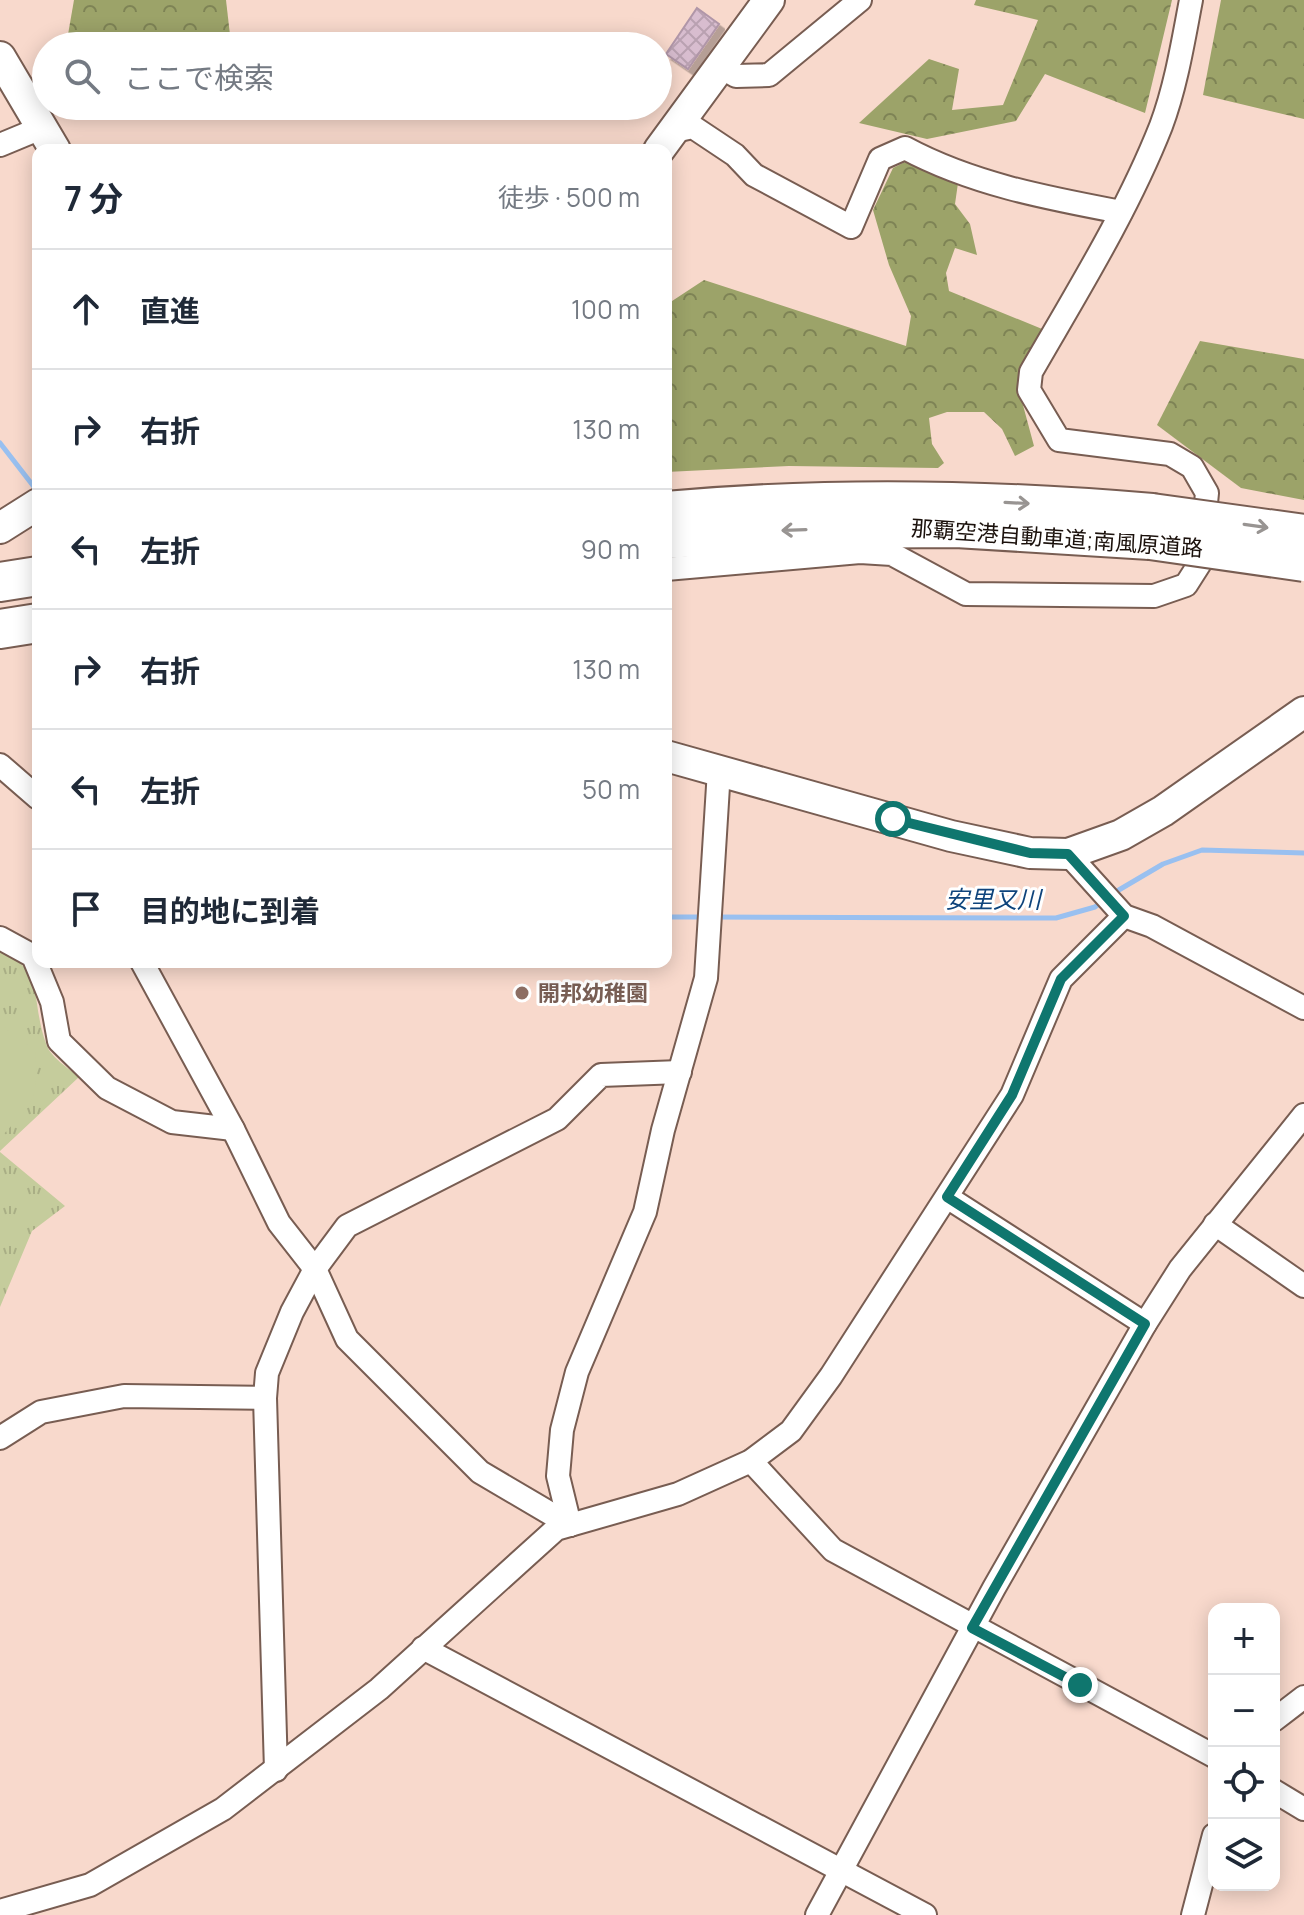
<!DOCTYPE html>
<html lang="ja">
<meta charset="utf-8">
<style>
:root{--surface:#fff;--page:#f6f6f7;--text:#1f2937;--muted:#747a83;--line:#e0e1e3}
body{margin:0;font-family:Manrope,"Noto Sans JP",sans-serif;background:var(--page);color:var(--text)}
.controls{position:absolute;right:24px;bottom:24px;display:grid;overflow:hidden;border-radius:16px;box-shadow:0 4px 20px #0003}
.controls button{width:72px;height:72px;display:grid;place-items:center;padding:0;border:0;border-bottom:2px solid var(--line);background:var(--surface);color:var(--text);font:40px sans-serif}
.stop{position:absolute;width:24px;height:24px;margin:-18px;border:6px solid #0f766e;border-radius:50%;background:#fff}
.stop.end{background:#0f766e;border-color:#fff;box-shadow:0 2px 8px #0008}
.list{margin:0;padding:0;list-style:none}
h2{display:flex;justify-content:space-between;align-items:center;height:104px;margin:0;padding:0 32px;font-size:34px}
h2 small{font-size:26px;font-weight:400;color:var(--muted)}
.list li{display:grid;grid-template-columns:52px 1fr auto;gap:24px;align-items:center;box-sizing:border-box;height:120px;padding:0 32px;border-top:2px solid var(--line)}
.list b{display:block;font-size:30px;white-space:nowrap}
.list em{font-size:26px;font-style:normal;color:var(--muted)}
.icon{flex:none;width:44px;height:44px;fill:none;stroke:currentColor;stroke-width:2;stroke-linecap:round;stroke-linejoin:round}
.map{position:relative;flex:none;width:1304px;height:1915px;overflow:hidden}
.search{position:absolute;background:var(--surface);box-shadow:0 4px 20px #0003;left:32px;top:32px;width:640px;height:88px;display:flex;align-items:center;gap:20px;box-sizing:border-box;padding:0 28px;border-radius:44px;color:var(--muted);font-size:30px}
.panel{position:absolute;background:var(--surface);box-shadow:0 4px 20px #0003;left:32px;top:144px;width:640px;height:824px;border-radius:16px}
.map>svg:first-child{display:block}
.grass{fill:url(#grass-tufts)}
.forest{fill:url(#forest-crowns)}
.pitch{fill:#c5cc9c}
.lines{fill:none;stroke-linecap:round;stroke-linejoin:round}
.stream{stroke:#99c0f0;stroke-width:5}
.building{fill:url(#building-cross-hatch);stroke:#b096a8;stroke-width:2;filter:url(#shadow)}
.street-casing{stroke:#785d52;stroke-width:26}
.secondary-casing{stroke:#785d52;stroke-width:34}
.highway-casing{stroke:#785d52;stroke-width:42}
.street{stroke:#fff;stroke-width:22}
.secondary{stroke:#fff;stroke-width:30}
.highway{stroke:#fff;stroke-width:38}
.highway-bridge-casing{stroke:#785d52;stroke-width:42;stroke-linecap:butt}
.highway-bridge{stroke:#fff;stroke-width:38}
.oneway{stroke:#989492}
.route{stroke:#0f766e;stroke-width:10}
.education-dot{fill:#8d6e63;stroke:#fff;stroke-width:3}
.labels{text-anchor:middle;stroke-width:6;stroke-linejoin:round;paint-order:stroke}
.street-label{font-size:22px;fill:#1b110c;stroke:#fff}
.education-label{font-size:22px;font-weight:bold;fill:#785e54;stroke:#fff;text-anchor:start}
.water-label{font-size:24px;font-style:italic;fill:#0f447c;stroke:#fff}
</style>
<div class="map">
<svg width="1304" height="1915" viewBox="0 0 1304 1915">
<defs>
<pattern id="grass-tufts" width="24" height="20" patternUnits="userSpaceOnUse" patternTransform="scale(2)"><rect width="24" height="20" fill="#c5cc9c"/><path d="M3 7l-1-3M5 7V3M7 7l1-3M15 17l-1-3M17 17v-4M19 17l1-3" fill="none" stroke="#a9ae85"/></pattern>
<pattern id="forest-crowns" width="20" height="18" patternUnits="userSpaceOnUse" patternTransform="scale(2)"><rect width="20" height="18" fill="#9ca369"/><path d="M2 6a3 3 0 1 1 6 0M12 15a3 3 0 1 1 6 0" fill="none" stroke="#7e8355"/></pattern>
<pattern id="building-cross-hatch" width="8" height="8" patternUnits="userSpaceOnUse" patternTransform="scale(2)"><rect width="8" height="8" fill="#d8bdcf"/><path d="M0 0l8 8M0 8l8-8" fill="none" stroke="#b9a1b1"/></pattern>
<filter id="shadow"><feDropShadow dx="5.5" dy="5.5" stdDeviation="0" flood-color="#0004"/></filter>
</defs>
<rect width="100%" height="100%" fill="#f8d9cc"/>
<g class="grass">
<path d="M0 948C47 974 30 1004 47 1046 51 1057 69 1069 79 1077L0 1151Z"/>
<path d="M0 1152 65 1206 32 1231 0 1307Z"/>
</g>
<g class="forest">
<path d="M74 0H226L230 35 217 46H66Z"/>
<path d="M976 0H1172L1145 113 1045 74 1016 121 927 139 859 123 929 59 959 69 952 110 1003 105 1038 20 974 5Z"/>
<path d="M1221 0H1304V119L1203 95Z"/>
<path d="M96 106H147L136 115 103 112Z"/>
<path d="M909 160 958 183 955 204 970 224 977 255 955 248 946 273 949 291 1047 331 1020 394 1034 446 1015 456 1002 429 984 412H947L929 418 932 444 944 463 938 468 789 466 666 472V305L704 280 906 346 911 316 889 265 873 210 893 168Z"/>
<path d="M1200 341 1304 359V500L1241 488 1157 425Z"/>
</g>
<path class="pitch" d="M0 1024 35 1051C40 1099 32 1104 0 1138Z"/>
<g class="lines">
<g class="stream">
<path d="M0 443 38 492"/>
<path d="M1112 894 1163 864 1202 850 1304 853"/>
<path d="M666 917H704"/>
<path d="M714 917 1056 918 1095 907 1104 900"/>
</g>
</g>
<path class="building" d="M697 8 719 24 688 69 666 54Z"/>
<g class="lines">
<g class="street-casing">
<g id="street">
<path d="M722 68 736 76 769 75 860 0"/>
<path d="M674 131 693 127 735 155 754 175 851 227 880 159 905 148C972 184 1047 198 1121 212"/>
<path d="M0 145 41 128"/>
<path d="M666 569 860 552 892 554 966 594 1154 596 1186 585 1200 563 1207 493 1192 467 1170 454 1059 440 1029 390 1031 372C1077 292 1127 212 1161 126 1176 86 1183 42 1191 0"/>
<path d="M0 765 38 798"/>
<path d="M1068 854 1124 916 1152 926 1304 1008"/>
<path d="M0 938 33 956 52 1002 59 1041 107 1088 172 1122 233 1129"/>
<path d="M142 962 233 1129 279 1223 315 1269 347 1339 480 1472 570 1525"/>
<path d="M947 1197 1145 1324"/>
<path d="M1215 1224 1304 1286"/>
<path d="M0 1438 41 1412 124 1396 265 1398"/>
<path d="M751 1461 833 1550 1214 1756"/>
<path d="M570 1525 558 1476 562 1430 577 1372 645 1212 663 1130 706 978 719 770"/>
<path d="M423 1648 925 1915"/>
<path d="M1274 1720 1304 1697"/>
<path d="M276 1770 265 1398 267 1373 292 1312 315 1269 347 1226 557 1119 601 1075 680 1072"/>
<path d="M1274 1791 1304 1809"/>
<path d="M0 1911 90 1885 223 1809 379 1689 556 1529 678 1494 751 1461 791 1431 831 1376 1012 1095 1061 979 1124 916"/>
<path d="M817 1915 994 1588 1145 1324 1180 1269 1304 1115"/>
<path d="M1193 1915 1214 1835"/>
</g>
</g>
<g class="secondary-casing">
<g id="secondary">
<path d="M0 57 55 150"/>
<path d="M659 150 769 0"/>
<path d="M0 528 38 504"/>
<path d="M666 756 951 836 1030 853 1068 854 1121 835 1163 811 1304 712"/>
</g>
</g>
<g class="highway-casing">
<g id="highway">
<path d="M666 511C829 496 989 499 1152 513"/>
<path d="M666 539 816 529 956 528 1150 540"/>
<path d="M0 582 38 576"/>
<path d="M0 629 38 623"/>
</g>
</g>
<use href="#street" class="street"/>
<use href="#secondary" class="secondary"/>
<use href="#highway" class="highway"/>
<g class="highway-bridge-casing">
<g id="highway-bridge">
<path d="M1152 513 1304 534"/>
<path d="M1150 540 1304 562"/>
</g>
</g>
<use href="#highway-bridge" class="highway-bridge"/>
</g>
<defs><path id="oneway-shaft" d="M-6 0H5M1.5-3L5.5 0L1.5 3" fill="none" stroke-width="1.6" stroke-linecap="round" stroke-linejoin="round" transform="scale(2)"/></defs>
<g class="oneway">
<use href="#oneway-shaft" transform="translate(1017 503) rotate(3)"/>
<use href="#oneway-shaft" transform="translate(1256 526) rotate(8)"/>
<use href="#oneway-shaft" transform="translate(794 530) rotate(178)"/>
</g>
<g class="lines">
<path class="route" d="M893 819 1030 853 1068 854 1124 916 1061 979 1012 1095 947 1197 1145 1324 972 1628 1080 1685"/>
</g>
<circle class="education-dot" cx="522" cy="993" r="8"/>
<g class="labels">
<g class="street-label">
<text transform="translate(1057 538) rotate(4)" y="8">那覇空港自動車道;南風原道路</text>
</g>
<g class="education-label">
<text x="538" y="1001">開邦幼稚園</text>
</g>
<g class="water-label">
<text x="993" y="908">安里又川</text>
</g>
</g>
</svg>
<div class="controls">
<button>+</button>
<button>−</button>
<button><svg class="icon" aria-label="locate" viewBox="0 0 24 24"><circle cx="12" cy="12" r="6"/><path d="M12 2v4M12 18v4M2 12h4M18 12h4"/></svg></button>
<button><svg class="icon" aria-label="layers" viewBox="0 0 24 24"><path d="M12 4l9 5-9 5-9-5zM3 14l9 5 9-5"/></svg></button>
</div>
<div class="stop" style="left:893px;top:819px"></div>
<div class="stop end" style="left:1080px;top:1685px"></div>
<div class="search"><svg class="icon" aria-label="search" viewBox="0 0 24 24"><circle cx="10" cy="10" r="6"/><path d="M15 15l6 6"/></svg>ここで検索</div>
<section class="panel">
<h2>7 分<small>徒歩 · 500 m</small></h2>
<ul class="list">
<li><svg class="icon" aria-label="ahead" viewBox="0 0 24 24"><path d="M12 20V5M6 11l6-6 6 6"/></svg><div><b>直進</b></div><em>100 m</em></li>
<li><svg class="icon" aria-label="right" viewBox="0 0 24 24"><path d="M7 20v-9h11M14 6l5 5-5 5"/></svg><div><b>右折</b></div><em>130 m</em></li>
<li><svg class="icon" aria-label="left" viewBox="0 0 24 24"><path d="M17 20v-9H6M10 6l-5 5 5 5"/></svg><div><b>左折</b></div><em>90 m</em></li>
<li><svg class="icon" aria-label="right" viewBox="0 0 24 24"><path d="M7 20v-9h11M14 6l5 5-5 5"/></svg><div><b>右折</b></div><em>130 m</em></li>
<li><svg class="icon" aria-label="left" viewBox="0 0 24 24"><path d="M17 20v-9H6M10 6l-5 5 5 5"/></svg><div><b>左折</b></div><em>50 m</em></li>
<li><svg class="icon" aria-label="arrive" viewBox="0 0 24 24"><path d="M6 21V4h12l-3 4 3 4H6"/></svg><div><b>目的地に到着</b></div></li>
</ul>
</section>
</div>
